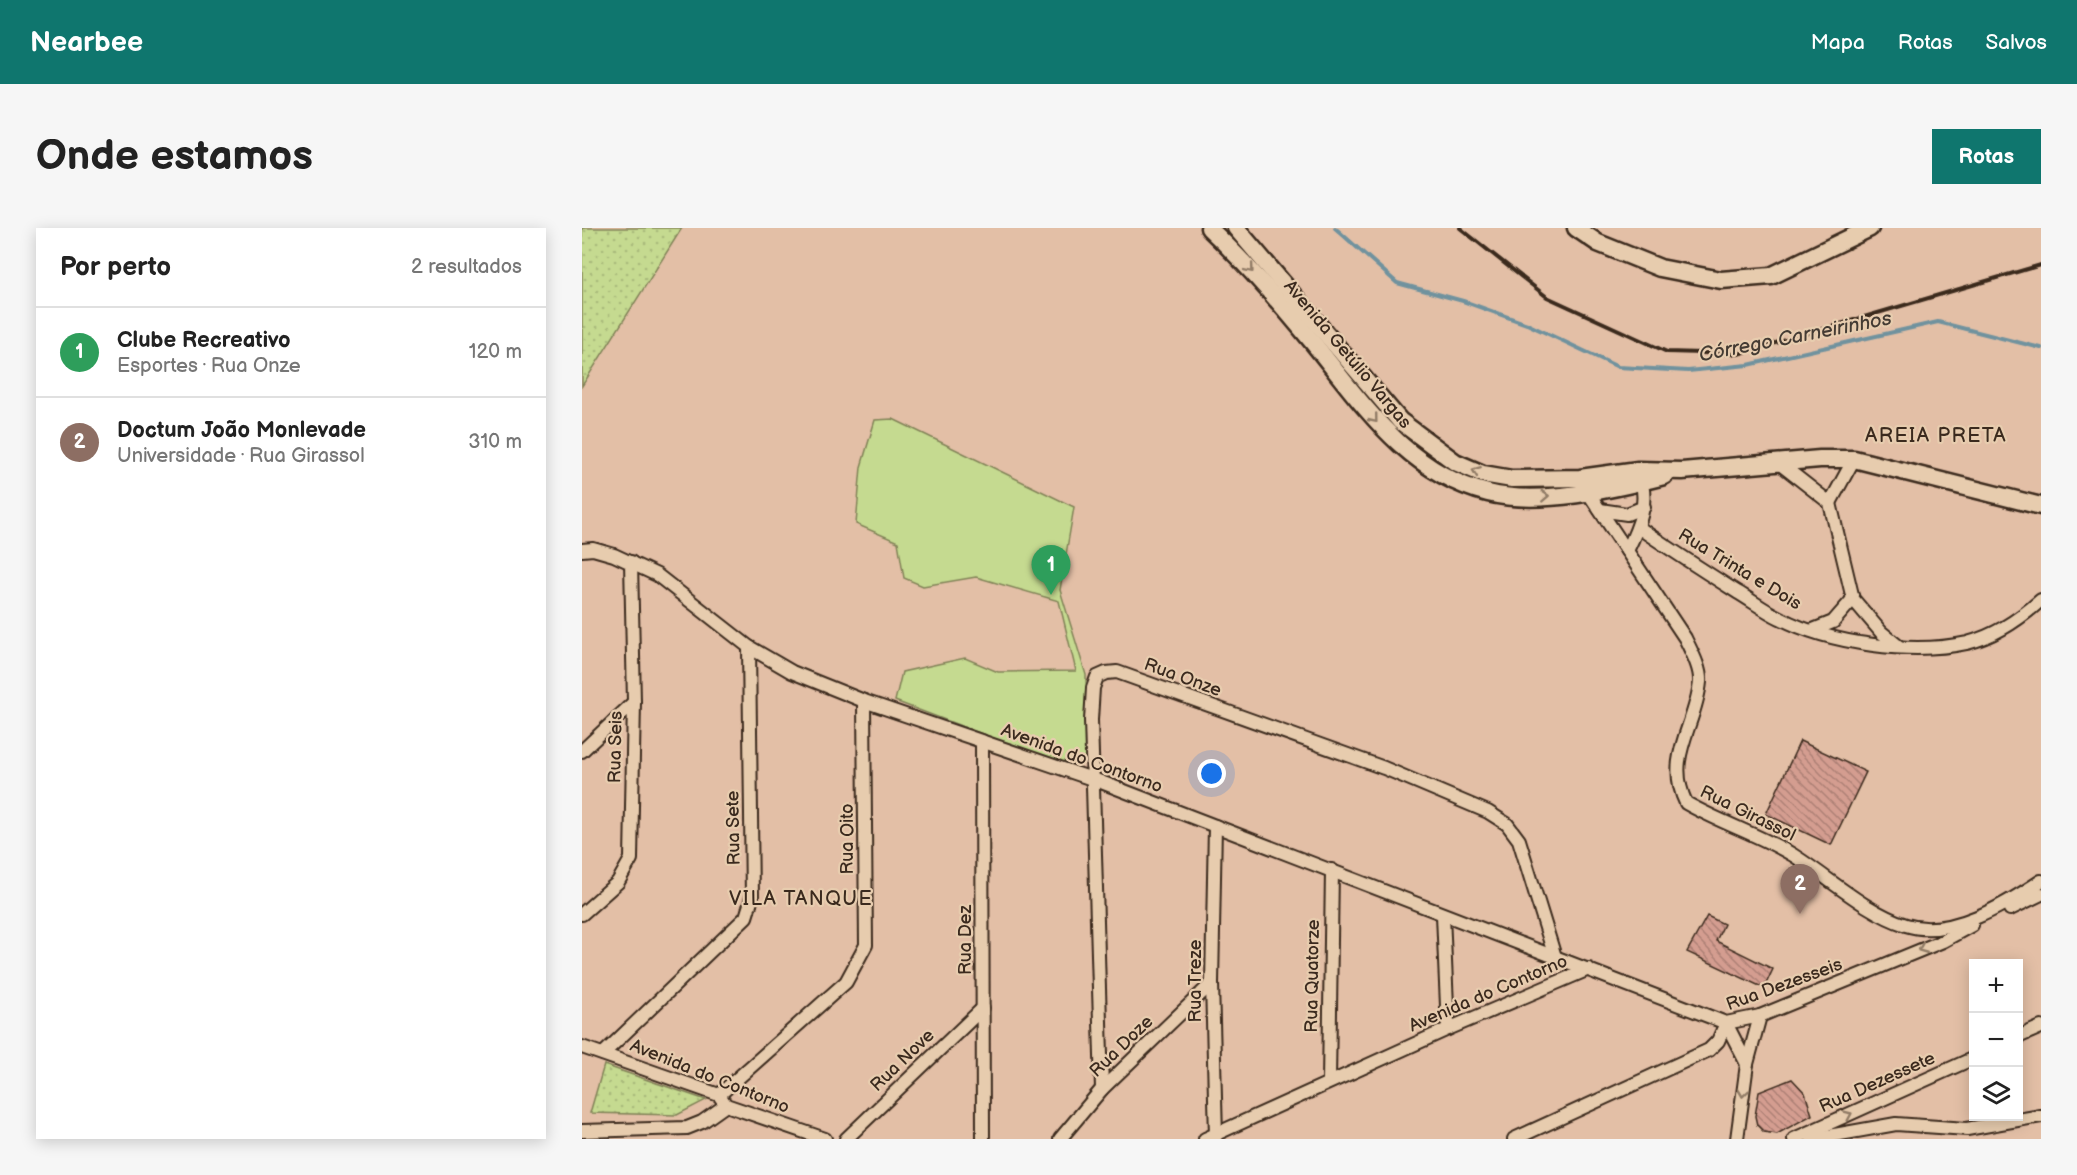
<!DOCTYPE html>
<html lang="pt">
<meta charset="utf-8">
<style>
:root{--surface:#fff;--page:#f6f6f6;--text:#222;--muted:#767676;--line:#e0e0e0;--accent:#0f766e}
body{margin:0;font-family:"Balsamiq Sans",sans-serif;background:var(--page);color:var(--text)}
.controls{position:absolute;right:18px;bottom:18px;display:grid;overflow:hidden;border-radius:0px;box-shadow:0 3px 15px #0003}
.controls button{width:54px;height:54px;display:grid;place-items:center;padding:0;border:0;border-bottom:2px solid var(--line);background:var(--surface);color:var(--text);font:30px sans-serif}
.you{position:absolute;left:630px;top:546px;width:21px;height:21px;margin:-15px;border:4px solid #fff;border-radius:50%;background:#1a73e8;box-shadow:0 0 0 9px #1a73e833}
.badge{display:grid;place-items:center;width:39px;height:39px;border-radius:50%;background:var(--accent);color:#fff;font-size:20px;font-weight:700}
.pin{position:absolute;translate:-50% -50px;filter:drop-shadow(0 2px 3px #0008)}
.pin::after{content:'';position:absolute;top:32px;width:21px;height:18px;background:inherit;clip-path:polygon(0 0,100% 0,50% 100%)}
.list{margin:0;padding:0;list-style:none}
h2{display:flex;justify-content:space-between;align-items:center;height:78px;margin:0;padding:0 24px;font-size:26px}
h2 small{font-size:20px;font-weight:400;color:var(--muted)}
.list li{display:grid;grid-template-columns:39px 1fr auto;gap:18px;align-items:center;box-sizing:border-box;height:90px;padding:0 24px;border-top:2px solid var(--line)}
.list b{display:block;font-size:22px;white-space:nowrap}
.list p{margin:0;font-size:20px;white-space:nowrap;color:var(--muted)}
.list em{font-size:20px;font-style:normal;color:var(--muted)}
.icon{flex:none;width:33px;height:33px;fill:none;stroke:currentColor;stroke-width:2;stroke-linecap:round;stroke-linejoin:round}
.map{position:relative;flex:none;width:1459px;height:911px;overflow:hidden;border-radius:0px}
header{display:flex;align-items:center;gap:36px;box-sizing:border-box;height:84px;padding:0 30px;background:var(--accent);color:#fff}
header strong{font-size:28px}
nav{display:flex;gap:33px;margin-inline-start:auto;font-size:21px}
.intro{display:flex;align-items:center;justify-content:space-between;box-sizing:border-box;height:144px;padding:0 36px}
h1{margin:0;font-size:42px}
.button{padding:15px 27px;border-radius:0px;background:var(--accent);color:#fff;font-size:21px;font-weight:700}
main{display:flex;gap:36px;padding:0 36px}
aside{flex:1;background:var(--surface);border-radius:0px;box-shadow:0 3px 15px #0003}
.map>svg:first-child{display:block}
.grass{fill:url(#grass-dots);stroke:#808257;stroke-width:1.5}
.garden{fill:#c5da90;stroke:#808257;stroke-width:1.5}
.lines{fill:none;stroke-linecap:round;stroke-linejoin:round}
.stream{stroke:#6f929e;stroke-width:4}
.building{fill:url(#building-back-hatch);stroke:#3b2a1e;stroke-width:1.5}
.minor-casing{stroke:#3b2a1e;stroke-width:16}
.secondary-casing{stroke:#3b2a1e;stroke-width:21}
.minor{stroke:#e7ccae;stroke-width:12}
.secondary{stroke:#e7ccae;stroke-width:16}
.rail{stroke:#3b2a1e;stroke-width:4}
.oneway{stroke:#917b66}
.labels{text-anchor:middle;stroke-width:4.5;stroke-linejoin:round;paint-order:stroke}
.street-label{font-size:18px;fill:#3b2a1e;stroke:#e7ccae}
.water-label{font-size:20px;font-style:italic;fill:#443b33;stroke:#e7ccae}
.neighbourhood-label{font-size:20px;letter-spacing:1.5px;fill:#3b2a1e;stroke:#e7ccae}
</style>
<header>
<strong>Nearbee</strong>
<nav><a>Mapa</a><a>Rotas</a><a>Salvos</a></nav>
</header>
<div class="intro"><h1>Onde estamos</h1><a class="button">Rotas</a></div>
<main>
<aside>
<h2>Por perto<small>2 resultados</small></h2>
<ul class="list">
<li><span class="badge" style="background:#2e9e5b">1</span><div><b>Clube Recreativo</b><p>Esportes · Rua Onze</p></div><em>120 m</em></li>
<li><span class="badge" style="background:#8d6e63">2</span><div><b>Doctum João Monlevade</b><p>Universidade · Rua Girassol</p></div><em>310 m</em></li>
</ul>
</aside>
<div class="map">
<svg width="1459" height="911" viewBox="0 0 1459 911">
<defs>
<pattern id="grass-dots" width="8" height="8" patternUnits="userSpaceOnUse" patternTransform="scale(1.5)"><rect width="8" height="8" fill="#c5da90"/><path d="M2 2h.1M6 6h.1" fill="none" stroke="#aabb7c" stroke-width="1.8" stroke-linecap="round"/></pattern>
<pattern id="building-back-hatch" width="6" height="6" patternUnits="userSpaceOnUse" patternTransform="scale(1.5)"><rect width="6" height="6" fill="#d49d90"/><path d="M-1 5l2 2M0 0l6 6M5-1l2 2" fill="none" stroke="#ad8075"/></pattern>
</defs>
<rect width="100%" height="100%" fill="#e3bfa6"/>
<filter id="ink" filterUnits="userSpaceOnUse"><feTurbulence type="fractalNoise" baseFrequency=".0167" numOctaves="2"/><feDisplacementMap in="SourceGraphic" scale="12" xChannelSelector="R" yChannelSelector="G"/><feConvolveMatrix kernelMatrix="1 2 1 2 8 2 1 2 1" color-interpolation-filters="sRGB"/></filter>
<g filter="url(#ink)">
<g class="grass">
<path d="M0 0H100L0 158Z"/>
<path d="M22 837 124 872 95 887 8 885Z"/>
</g>
<path class="garden" d="M311 191 492 279 478 362 504 447 505 523C503 532 501 538 491 540L313 473 320 444 383 430 416 444 494 443 477 373 394 349 341 358 322 350 316 314 274 296 279 239 293 192Z"/>
<g class="lines">
<path class="stream" d="M753 0 815 55 881 73 945 96 1036 139 1106 143 1166 137 1356 94 1459 120"/>
</g>
<g class="building">
<path d="M1218 513 1284 544 1249 617 1184 586Z"/>
<path d="M1125 688 1142 696 1134 713 1191 741 1182 760 1105 724Z"/>
<path d="M1210 851 1223 865 1230 887 1195 906 1182 904 1175 897 1173 888 1177 864Z"/>
</g>
<g class="lines">
<g class="minor-casing">
<g id="minor">
<path d="M1197 235 1248 275 1271 371 1299 404 1316 418"/>
<path d="M1003 260 1103 410C1109 423 1119 440 1118 454 1114 498 1082 529 1104 575 1139 595 1178 607 1211 627 1246 649 1285 685 1324 697 1368 711 1423 677 1459 653"/>
<path d="M1248 275 1272 231"/>
<path d="M1018 282 1045 286 1062 279"/>
<path d="M1056 299C1089 322 1122 343 1155 364 1169 372 1183 383 1198 390 1248 416 1330 427 1385 415 1413 408 1438 391 1459 372"/>
<path d="M0 322 11 321 32 327 75 347 167 419 210 444 282 473 519 554 1144 795"/>
<path d="M1045 323C1057 298 1068 274 1057 246"/>
<path d="M1231 402 1251 394 1271 371"/>
<path d="M400 513 401 911"/>
<path d="M0 523 52 474"/>
<path d="M633 598 630 755 634 908"/>
<path d="M1428 681 1459 666"/>
<path d="M0 686 36 654 49 631 52 474 49 334"/>
<path d="M861 687 866 801"/>
<path d="M1144 795 1178 788 1361 713 1390 697"/>
<path d="M1144 795 1165 836"/>
<path d="M1436 809 1459 799"/>
<path d="M0 819 137 867 144 877 243 911"/>
<path d="M21 826 164 689 170 670 167 419"/>
<path d="M747 854 750 642"/>
<path d="M520 861 509 492 511 460 515 449 524 445 535 444 802 540 906 584 925 596 937 612 973 729"/>
<path d="M137 867 264 754 284 717 282 473"/>
<path d="M0 903 105 900 120 894 144 877"/>
<path d="M264 911 401 780"/>
<path d="M478 911 520 861 630 755"/>
<path d="M623 911 866 801 1007 741"/>
<path d="M932 911 1127 822 1136 813 1144 795"/>
<path d="M1155 911 1165 836 1178 788"/>
<path d="M1212 911 1392 830"/>
<path d="M1230 911 1314 896 1385 901 1459 888"/>
</g>
</g>
<g class="secondary-casing">
<g id="secondary">
<path d="M627 0C663 34 696 72 728 111 779 173 823 244 906 265 957 278 1032 261 1082 248"/>
<path d="M654 0 818 193 873 234 901 246 930 251 998 250 1056 242 1100 243 1238 231H1272L1459 278"/>
<path d="M994 0 1016 15 1078 40 1139 52 1189 48 1288 0"/>
</g>
</g>
<use href="#minor" class="minor"/>
<use href="#secondary" class="secondary"/>
<path class="rail" d="M878 0 965 69 1085 124 1156 126 1459 37"/>
</g>
<defs><path id="oneway-chevron" d="M-2-3.5L2.5 0L-2 3.5" fill="none" stroke-width="1.6" stroke-linecap="round" stroke-linejoin="round" transform="scale(1.5)"/></defs>
<g class="oneway">
<use href="#oneway-chevron" transform="translate(668 41) rotate(50)"/>
<use href="#oneway-chevron" transform="translate(792 191) rotate(51)"/>
<use href="#oneway-chevron" transform="translate(894 243) rotate(-159)"/>
<use href="#oneway-chevron" transform="translate(963 268) rotate(-3)"/>
<use href="#oneway-chevron" transform="translate(1340 721) rotate(158)"/>
<use href="#oneway-chevron" transform="translate(1161 865) rotate(98)"/>
<use href="#oneway-chevron" transform="translate(1266 887) rotate(-24)"/>
</g>
</g>
<g class="labels">
<g class="street-label">
<text transform="translate(766 126) rotate(50)" y="6">Avenida Getúlio Vargas</text>
<text transform="translate(1158 341) rotate(31)" y="6">Rua Trinta e Dois</text>
<text transform="translate(601 449) rotate(20)" y="6">Rua Onze</text>
<text transform="translate(33 519) rotate(-89)" y="6">Rua Seis</text>
<text transform="translate(500 530) rotate(20)" y="6">Avenida do Contorno</text>
<text transform="translate(1166 585) rotate(26)" y="6">Rua Girassol</text>
<text transform="translate(151 600) rotate(-91)" y="6">Rua Sete</text>
<text transform="translate(265 611) rotate(-90)" y="6">Rua Oito</text>
<text transform="translate(383 712) rotate(-90)" y="6">Rua Dez</text>
<text transform="translate(730 748) rotate(-89)" y="6">Rua Quatorze</text>
<text transform="translate(613 753) rotate(-90)" y="6">Rua Treze</text>
<text transform="translate(1202 756) rotate(-20)" y="6">Rua Dezesseis</text>
<text transform="translate(906 765) rotate(-23)" y="6">Avenida do Contorno</text>
<text transform="translate(539 818) rotate(-44)" y="6">Rua Doze</text>
<text transform="translate(320 832) rotate(-44)" y="6">Rua Nove</text>
<text transform="translate(128 848) rotate(22)" y="6">Avenida do Contorno</text>
<text transform="translate(1295 854) rotate(-24)" y="6">Rua Dezessete</text>
</g>
<g class="water-label">
<text transform="translate(1213 108) rotate(-11)" y="7">Córrego Carneirinhos</text>
</g>
<g class="neighbourhood-label">
<text x="1354" y="214">AREIA PRETA</text>
<text x="219" y="677">VILA TANQUE</text>
</g>
</g>
</svg>
<div class="controls">
<button>+</button>
<button>−</button>
<button><svg class="icon" aria-label="layers" viewBox="0 0 24 24"><path d="M12 4l9 5-9 5-9-5zM3 14l9 5 9-5"/></svg></button>
</div>
<div class="you"></div>
<div class="pin badge" style="left:469px;top:367px;background:#2e9e5b">1</div>
<div class="pin badge" style="left:1218px;top:686px;background:#8d6e63">2</div>
</div>
</main>
